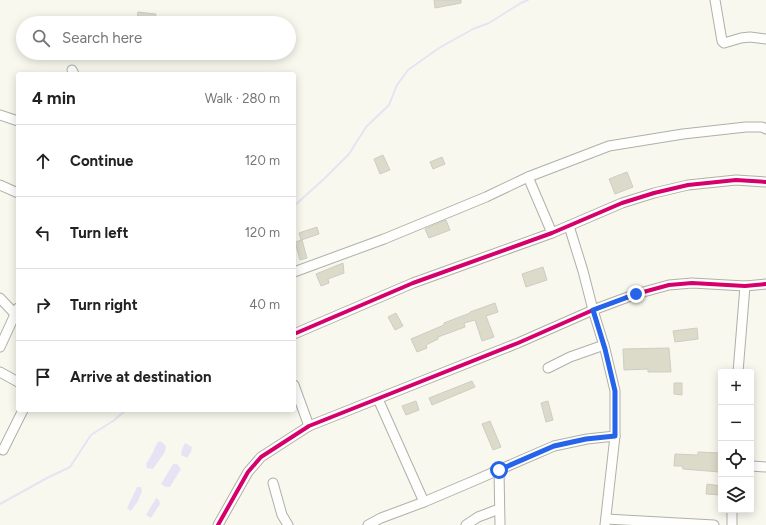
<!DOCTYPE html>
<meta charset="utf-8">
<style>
:root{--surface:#fff;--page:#f2f2f2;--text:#222;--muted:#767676;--line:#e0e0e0}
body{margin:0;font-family:Figtree,sans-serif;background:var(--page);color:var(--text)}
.controls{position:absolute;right:12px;bottom:12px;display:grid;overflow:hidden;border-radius:4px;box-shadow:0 2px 10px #0003}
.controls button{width:36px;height:36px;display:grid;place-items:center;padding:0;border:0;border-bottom:1px solid var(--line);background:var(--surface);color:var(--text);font:20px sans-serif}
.stop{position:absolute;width:12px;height:12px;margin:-9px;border:3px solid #2563eb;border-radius:50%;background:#fff}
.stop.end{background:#2563eb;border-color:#fff;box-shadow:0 1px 4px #0008}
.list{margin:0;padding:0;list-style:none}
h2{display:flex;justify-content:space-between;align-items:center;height:52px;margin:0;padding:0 16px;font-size:17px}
h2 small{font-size:13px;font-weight:400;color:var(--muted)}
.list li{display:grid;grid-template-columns:26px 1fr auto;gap:12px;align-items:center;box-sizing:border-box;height:72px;padding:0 16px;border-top:1px solid var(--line)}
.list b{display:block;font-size:15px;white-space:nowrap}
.list em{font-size:13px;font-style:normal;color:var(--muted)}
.icon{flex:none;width:22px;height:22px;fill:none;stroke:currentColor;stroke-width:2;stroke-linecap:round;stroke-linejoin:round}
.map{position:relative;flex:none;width:766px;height:525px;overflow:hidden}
.search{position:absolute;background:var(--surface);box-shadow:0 2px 10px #0003;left:16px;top:16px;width:280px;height:44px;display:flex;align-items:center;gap:10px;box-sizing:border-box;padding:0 14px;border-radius:22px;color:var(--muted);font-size:15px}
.panel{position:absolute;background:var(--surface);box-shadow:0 2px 10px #0003;left:16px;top:72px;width:280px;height:340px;border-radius:4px}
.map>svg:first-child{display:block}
.water{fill:#e6e4f4}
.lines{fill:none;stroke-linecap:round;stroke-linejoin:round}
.stream{stroke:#e6e4f4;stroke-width:2}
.building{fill:#dcdbca;stroke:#cdcdc5}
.minor-casing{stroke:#b0b0aa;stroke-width:11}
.minor{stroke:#fefefc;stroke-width:9}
.cycleway-casing{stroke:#fff;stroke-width:6}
.cycleway{stroke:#d6006c;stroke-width:4}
.route{stroke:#2563eb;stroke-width:5}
</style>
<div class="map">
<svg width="766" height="525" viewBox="0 0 766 525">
<rect width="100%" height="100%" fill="#f8f8ee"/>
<g class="water">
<path d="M160 441 166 446 165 452 153 469 147 468 146 464 152 454 157 443Z"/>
<path d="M185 443 192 447 191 452 187 458 181 455 182 449Z"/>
<path d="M173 464H177L181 469 170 487H166L161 484Z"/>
<path d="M137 487H141L142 491 138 501 131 511 127 508Z"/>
<path d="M156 498 159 500 160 504 151 518 146 515Z"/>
</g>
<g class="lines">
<g class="stream">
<path d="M294 206 325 178 349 154 366 127 389 105 397 85 408 70 439 48 473 29 489 23 521 3 528 0"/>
<path d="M0 504 47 478 70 467 91 435 113 421 126 410"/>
</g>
</g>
<g class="building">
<path d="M434 0H461V3L435 8Z"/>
<path d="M138 12 156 14 155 21 137 19Z"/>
<path d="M383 155 390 170 380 174 374 159Z"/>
<path d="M442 157 445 164 433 169 430 162Z"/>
<path d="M627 172 633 187 615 194 609 179Z"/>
<path d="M446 220 450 230 429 238 425 229Z"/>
<path d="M317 227 319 234 301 240 299 233Z"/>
<path d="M302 240 307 258 300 260 295 242Z"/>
<path d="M343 263 344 273 328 279 329 283 321 286 316 274Z"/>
<path d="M543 267 547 280 526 287 522 274Z"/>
<path d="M495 303 498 312 486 316 494 337 482 341 475 320 464 323 465 327 438 337V339L426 345 427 348 417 352 411 339 444 325V323L470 313V312Z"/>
<path d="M396 313 403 326 395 330 388 317Z"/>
<path d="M697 328 698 339 675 342 673 331Z"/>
<path d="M669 348 671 372H648V369L624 370 623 349Z"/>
<path d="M472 381 475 387 432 405 429 398Z"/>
<path d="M674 383H682V395L674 394Z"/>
<path d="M416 401 419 410 406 415 402 406Z"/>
<path d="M548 401 553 420 546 422 541 403Z"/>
<path d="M490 421 501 447 493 450 482 424Z"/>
<path d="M698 452 721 453 720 472 683 469 682 466H674L675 454 698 455Z"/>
<path d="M707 484 721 486V495L706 494Z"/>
</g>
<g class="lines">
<g class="minor-casing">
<g id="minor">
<path d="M715 0 722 41 724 43 741 38 750 37 766 39"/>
<path d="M72 70 74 74"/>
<path d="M0 115 18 121"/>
<path d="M528 177 552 233"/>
<path d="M0 185 18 193"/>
<path d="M569 226 583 271 593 310 605 349 615 391V436L605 525"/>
<path d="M294 272 384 239 486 197 528 177 609 146 683 134 746 127H762L766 129"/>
<path d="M0 298 15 314"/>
<path d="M294 334 413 283 552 233 622 203 654 193 688 185 736 180 766 182"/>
<path d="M0 347 18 308"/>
<path d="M548 368 570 357 604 345"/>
<path d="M0 372 18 382"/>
<path d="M738 372 745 286"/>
<path d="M294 385 309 426"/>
<path d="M378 399 424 502"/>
<path d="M3 450 23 410"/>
<path d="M751 466 766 467"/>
<path d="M499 470 500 525"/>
<path d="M273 483 282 515 288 525"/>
<path d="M606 519 714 525"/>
<path d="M218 525 248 472 261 457 309 426 518 343 593 310 636 294 669 285 692 283 745 286 766 284"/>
<path d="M368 525 381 518 424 502 471 482 554 446 587 439 615 436"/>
<path d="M466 525 478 517 499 509"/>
<path d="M732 525V510"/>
</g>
</g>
<use href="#minor" class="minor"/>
<g class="cycleway-casing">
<g id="cycleway">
<path d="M294 334 413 283 552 233 622 203 654 193 688 185 736 180 766 182"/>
<path d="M218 525 248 472 261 457 309 426 518 343 593 310 636 294 669 285 692 283 745 286 766 284"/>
</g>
</g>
<use href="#cycleway" class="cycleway"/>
</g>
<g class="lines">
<path class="route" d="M499 470 554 446 586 439 615 436V391L605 349 593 310 636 294"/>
</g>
</svg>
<div class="controls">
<button>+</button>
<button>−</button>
<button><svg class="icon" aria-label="locate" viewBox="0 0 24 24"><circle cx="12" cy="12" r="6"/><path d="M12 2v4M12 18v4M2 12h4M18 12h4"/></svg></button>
<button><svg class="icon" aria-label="layers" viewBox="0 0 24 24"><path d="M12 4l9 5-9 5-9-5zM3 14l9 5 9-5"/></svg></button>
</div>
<div class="stop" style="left:499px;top:470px"></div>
<div class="stop end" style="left:636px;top:294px"></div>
<div class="search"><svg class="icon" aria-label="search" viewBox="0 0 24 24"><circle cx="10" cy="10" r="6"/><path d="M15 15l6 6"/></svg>Search here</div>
<section class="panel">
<h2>4 min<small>Walk · 280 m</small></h2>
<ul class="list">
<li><svg class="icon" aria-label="ahead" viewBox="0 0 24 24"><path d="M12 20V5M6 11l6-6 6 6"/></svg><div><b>Continue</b></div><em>120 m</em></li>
<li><svg class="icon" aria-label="left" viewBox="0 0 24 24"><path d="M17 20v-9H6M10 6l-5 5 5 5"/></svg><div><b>Turn left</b></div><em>120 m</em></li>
<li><svg class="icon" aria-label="right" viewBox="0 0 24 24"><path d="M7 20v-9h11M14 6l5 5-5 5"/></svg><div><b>Turn right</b></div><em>40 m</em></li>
<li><svg class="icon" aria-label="arrive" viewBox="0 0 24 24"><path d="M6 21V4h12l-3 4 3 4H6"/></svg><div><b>Arrive at destination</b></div></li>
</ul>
</section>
</div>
